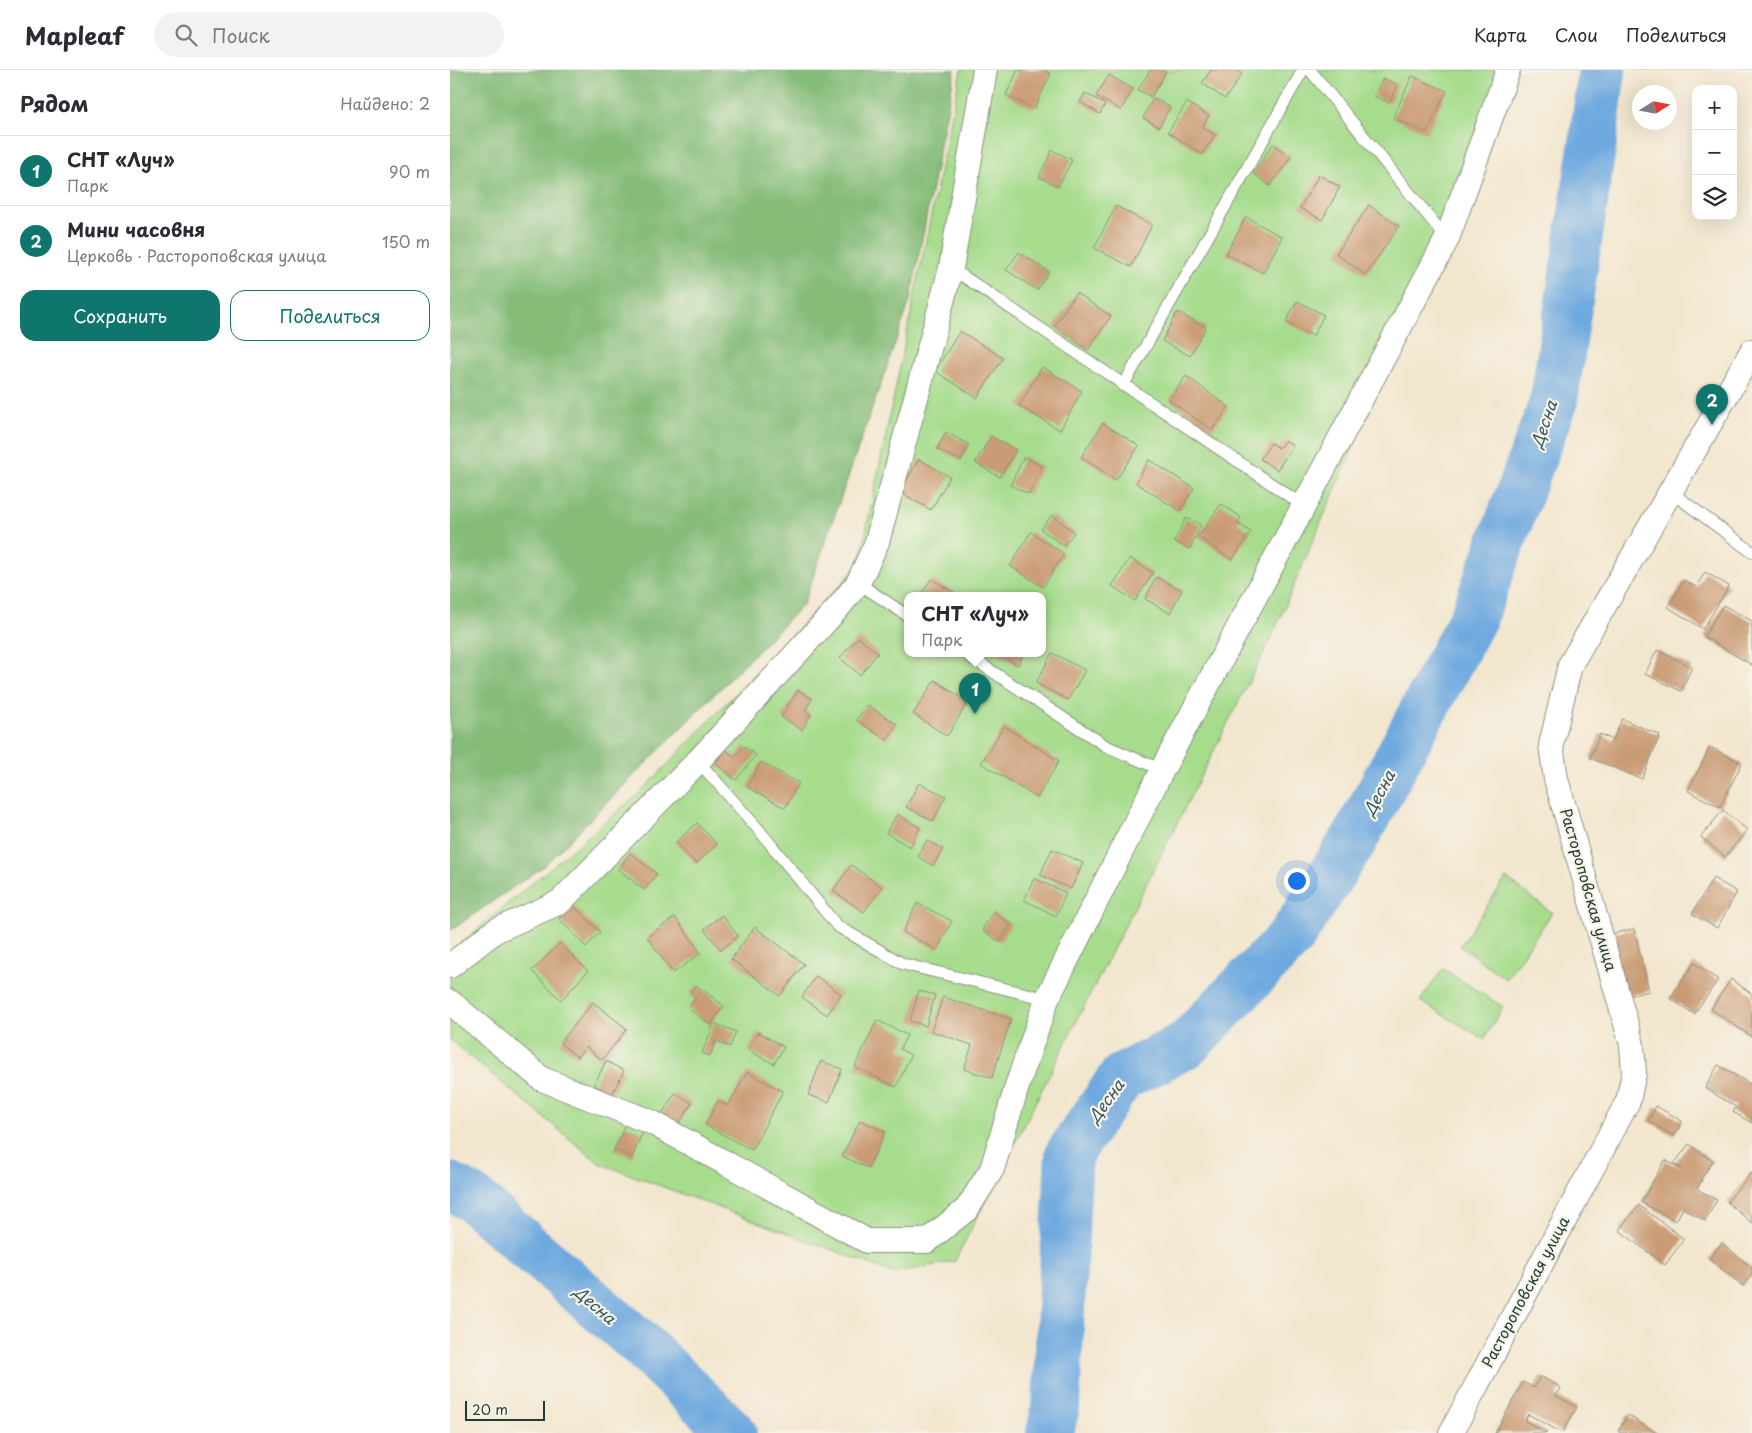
<!DOCTYPE html>
<html lang="ru">
<meta charset="utf-8">
<style>
:root{--surface:#fff;--page:#f2f2f3;--text:#2b2b33;--muted:#7c7c81;--line:#e1e1e2;--accent:#0f766e}
body{margin:0;font-family:"Playpen Sans",sans-serif;background:var(--page);color:var(--text)}
.controls{position:absolute;right:15px;top:15px;display:grid;overflow:hidden;border-radius:10px;box-shadow:0 5px 20px #0002}
.controls button{width:45px;height:45px;display:grid;place-items:center;padding:0;border:0;border-bottom:1px solid var(--line);background:var(--surface);color:var(--text);font:25px sans-serif}
.compass{position:absolute;left:1182px;top:15px;width:45px;height:45px;border-radius:50%;background:var(--surface);box-shadow:0 5px 20px #0002;rotate:79deg}
.scale{position:absolute;left:15px;bottom:12px;width:80px;box-sizing:border-box;padding-left:5px;border:2px solid #1f3d34;border-top:0;font-size:14px;line-height:18px;white-space:nowrap;color:#1f3d34;-webkit-text-stroke:4px #f7f3e8;paint-order:stroke}
.you{position:absolute;left:846px;top:810px;width:18px;height:18px;margin:-12px;border:4px solid #fff;border-radius:50%;background:#1a73e8;box-shadow:0 0 0 8px #1a73e833}
.badge{display:grid;place-items:center;width:32px;height:32px;border-radius:50%;background:var(--accent);color:#fff;font-size:16px;font-weight:700}
.pin{position:absolute;translate:-50% -41px;filter:drop-shadow(0 1px 2px #0008)}
.pin::after{content:'';position:absolute;top:26px;width:18px;height:15px;background:inherit;clip-path:polygon(0 0,100% 0,50% 100%)}
.popup{position:absolute;left:454px;top:522px;width:142px;height:65px;box-sizing:border-box;display:grid;place-content:center;border-radius:10px;background:var(--surface);filter:drop-shadow(0 1px 4px #0005);font-size:16px;white-space:nowrap;color:var(--muted)}
.popup b{font-size:19px;color:var(--text)}
.popup::after{content:'';position:absolute;left:50%;top:100%;margin-left:-10px;border:10px solid transparent;border-top-color:var(--surface)}
.list{margin:0;padding:0;list-style:none}
h2{display:flex;justify-content:space-between;align-items:center;height:65px;margin:0;padding:0 20px;font-size:21px}
h2 small{font-size:16px;font-weight:400;color:var(--muted)}
.list li{display:grid;grid-template-columns:32px 1fr auto;gap:15px;align-items:center;box-sizing:border-box;height:70px;padding:0 20px;border-top:1px solid var(--line)}
.list b{display:block;font-size:19px;white-space:nowrap}
.list p{margin:0;font-size:16px;white-space:nowrap;color:var(--muted)}
.list em{font-size:16px;font-style:normal;color:var(--muted)}
.actions{display:flex;gap:10px;padding:15px 20px}
.actions a{flex:1;padding:11px 0;border:1px solid var(--accent);border-radius:15px;text-align:center;font-size:18px;color:var(--accent)}
.actions .main{background:var(--accent);color:#fff}
.icon{flex:none;width:28px;height:28px;fill:none;stroke:currentColor;stroke-width:2;stroke-linecap:round;stroke-linejoin:round}
.map{position:relative;flex:none;width:1302px;height:1363px;overflow:hidden}
header{display:flex;align-items:center;gap:30px;box-sizing:border-box;height:70px;padding:0 25px;background:var(--surface);border-bottom:1px solid var(--line)}
header strong{font-size:24px}
nav{display:flex;gap:28px;margin-inline-start:auto;font-size:18px}
.search{width:350px;height:45px;background:var(--page);display:flex;align-items:center;gap:12px;box-sizing:border-box;padding:0 18px;border-radius:28px;color:var(--muted);font-size:19px}
main{display:flex}
aside{flex:1;background:var(--surface)}
.map>svg:first-child{display:block}
.green{fill:#a6dc8c;stroke:#628c60;fill-rule:evenodd}
.forest{fill:#84bc78;stroke:#527c56}
.lines{fill:none;stroke-linecap:round;stroke-linejoin:round}
.river{stroke:#6ea9df;stroke-width:48}
.building{fill:#ca9c76}
.service-casing{stroke:#899281;stroke-width:13}
.minor-casing{stroke:#899281;stroke-width:26}
.service{stroke:#fff;stroke-width:11}
.minor{stroke:#fff;stroke-width:24}
.labels{text-anchor:middle;stroke-width:4.5;stroke-linejoin:round;paint-order:stroke}
.street-label{font-size:15px;fill:#1f3d34;stroke:#f7f3e8}
.water-label{font-size:16px;font-style:italic;fill:#33585f;stroke:#f7f3e8}
</style>
<header>
<strong>Mapleaf</strong>
<div class="search"><svg class="icon" aria-label="search" viewBox="0 0 24 24"><circle cx="10" cy="10" r="6"/><path d="M15 15l6 6"/></svg>Поиск</div>
<nav><a>Карта</a><a>Слои</a><a>Поделиться</a></nav>
</header>
<main>
<aside>
<h2>Рядом<small>Найдено: 2</small></h2>
<ul class="list">
<li><span class="badge">1</span><div><b>СНТ «Луч»</b><p>Парк</p></div><em>90 m</em></li>
<li><span class="badge">2</span><div><b>Мини часовня</b><p>Церковь · Растороповская улица</p></div><em>150 m</em></li>
</ul>
<div class="actions"><a class="main">Сохранить</a><a>Поделиться</a></div>
</aside>
<div class="map">
<svg width="1302" height="1363" viewBox="0 0 1302 1363">
<rect width="100%" height="100%" fill="#f7f3e8"/>
<filter id="ink" filterUnits="userSpaceOnUse"><feTurbulence type="fractalNoise" baseFrequency=".02" numOctaves="2"/><feDisplacementMap in="SourceGraphic" scale="10" xChannelSelector="R" yChannelSelector="G"/><feConvolveMatrix kernelMatrix="1 2 1 2 8 2 1 2 1" color-interpolation-filters="sRGB"/></filter>
<filter id="wash" filterUnits="userSpaceOnUse"><feTurbulence type="fractalNoise" baseFrequency=".0096" numOctaves="4" result="noise"/><feDisplacementMap in="SourceGraphic" scale="20" xChannelSelector="R" yChannelSelector="G"/><feGaussianBlur stdDeviation="1.12" result="paint"/><feColorMatrix in="noise" values="0 0 0 0 0 0 0 0 0 0 0 0 0 0 0 0 0 1.4 0 .05"/><feComposite in="paint" operator="in"/></filter>
<g filter="url(#wash)">
<rect width="100%" height="100%" fill="#f3e6ce"/>
<g class="green">
<path d="M511 0H1066L822 566 505 1191 444 1203 149 1093 0 970V882L192 721 409 495ZM458 525H592V583H458Z"/>
<path d="M1056 808 1102 843 1056 909 1010 876Z"/>
<path d="M993 899 1053 937 1034 969 970 931Z"/>
</g>
<path class="forest" d="M0 0H505L460 231 353 535 94 796 0 861Z"/>
<g class="lines">
<g class="river">
<path d="M0 1116 23 1129 192 1275 283 1363"/>
<path d="M600 1363 606 1335 619 1084 672 1007 736 975 841 867 905 768 1024 546 1104 330 1143 71 1152 0"/>
</g>
</g>
<g id="blocks">
<g class="building">
<path d="M568 0H594L601 4 584 39 556 25Z"/>
<path d="M700 0H712L716 2 701 27 688 20Z"/>
<path d="M761 0H787L792 4 775 29 752 13Z"/>
<path d="M659 5 683 19 671 40 646 26Z"/>
<path d="M962 6 997 21 977 63 943 48Z"/>
<path d="M933 8 948 15 939 33 924 26Z"/>
<path d="M635 23 655 34 650 44 630 32Z"/>
<path d="M703 28 720 37 709 57 693 48Z"/>
<path d="M737 32 759 46 752 57 765 65 752 84 718 62Z"/>
<path d="M823 74 841 87 820 116 803 103Z"/>
<path d="M602 80 622 90 608 117 589 107Z"/>
<path d="M869 105 890 117 872 150 850 138Z"/>
<path d="M919 135 949 156 916 205 886 184Z"/>
<path d="M666 136 702 155 681 197 644 178Z"/>
<path d="M796 147 832 167 813 203 776 184Z"/>
<path d="M569 182 599 202 587 220 556 200Z"/>
<path d="M626 223 661 246 638 280 604 256Z"/>
<path d="M847 231 874 245 863 266 836 252Z"/>
<path d="M727 242 756 257 740 286 712 271Z"/>
<path d="M510 261 553 288 527 328 485 301Z"/>
<path d="M592 297 632 321 610 360 569 336Z"/>
<path d="M736 306 779 337 762 360 719 330Z"/>
<path d="M653 353 689 376 666 410 631 387Z"/>
<path d="M496 362 519 375 511 391 487 379Z"/>
<path d="M541 366 566 380 550 407 525 393Z"/>
<path d="M835 370 843 375 827 400 810 389 821 373 829 378Z"/>
<path d="M574 387 592 396 579 424 560 415Z"/>
<path d="M469 389 500 407 481 440 450 422Z"/>
<path d="M699 390 744 418 730 441 686 413Z"/>
<path d="M771 434 791 447 787 453 801 462 782 490 748 467Z"/>
<path d="M602 445 624 462 614 476 591 459Z"/>
<path d="M736 448 751 455 740 479 724 472Z"/>
<path d="M581 462 614 484 593 517 560 496Z"/>
<path d="M680 488 703 503 685 531 662 516Z"/>
<path d="M1255 502 1279 516 1253 559 1218 537 1234 510 1246 517Z"/>
<path d="M706 507 732 520 720 543 695 529Z"/>
<path d="M481 509 509 525H471Z"/>
<path d="M1273 535 1302 551V595L1254 567Z"/>
<path d="M408 567 428 583 410 605 390 588Z"/>
<path d="M1207 580 1242 597 1231 621 1195 604Z"/>
<path d="M544 583H574L568 595Z"/>
<path d="M602 583 635 600 618 630 586 613Z"/>
<path d="M485 610 518 632 497 666 463 644Z"/>
<path d="M348 620 362 629 355 641 361 645 352 660 331 647Z"/>
<path d="M417 635 447 654 437 670 406 650Z"/>
<path d="M1172 649 1210 665 1192 709 1140 688 1150 664 1163 670Z"/>
<path d="M554 656 609 691 587 728 531 693Z"/>
<path d="M294 676 306 685 286 710 265 693 276 680 285 687Z"/>
<path d="M1260 677 1292 693 1270 737 1238 721Z"/>
<path d="M311 692 349 713 335 738 297 717Z"/>
<path d="M469 713 496 726 483 751 456 737Z"/>
<path d="M1273 740 1297 760 1275 787 1251 767Z"/>
<path d="M447 744 470 758 460 777 436 763Z"/>
<path d="M247 753 267 774 246 794 226 772Z"/>
<path d="M477 770 493 779 483 796 468 787Z"/>
<path d="M602 779 633 793 621 819 590 805Z"/>
<path d="M180 783 207 804 194 820 168 799Z"/>
<path d="M401 795 432 817 414 842 383 821Z"/>
<path d="M584 808 616 823 606 846 574 830Z"/>
<path d="M1263 808 1287 822 1267 858 1242 844Z"/>
<path d="M467 833 502 851 487 880 453 862Z"/>
<path d="M123 835 150 862 136 877 109 849Z"/>
<path d="M543 842 561 854 550 872 532 860Z"/>
<path d="M272 845 288 866 271 880 254 859Z"/>
<path d="M225 847 251 883 223 903 197 867Z"/>
<path d="M305 857 354 894 330 926 281 889Z"/>
<path d="M1184 859 1199 921 1171 928 1156 865Z"/>
<path d="M110 873 138 901 111 930 82 901Z"/>
<path d="M1244 893 1268 910 1244 944 1220 928Z"/>
<path d="M366 906 391 924 377 945 352 927Z"/>
<path d="M1281 909 1302 924V967L1261 939Z"/>
<path d="M246 915 274 936 260 955 238 938 246 928 240 923Z"/>
<path d="M469 921 485 925 476 956 460 951Z"/>
<path d="M493 927 561 949 542 1008 514 999 522 975 481 961Z"/>
<path d="M143 932 177 959 152 990 136 977 127 987 110 973Z"/>
<path d="M427 950 457 965 450 979 461 985 446 1017 405 997Z"/>
<path d="M264 953 286 962 280 977 266 971 260 986 252 983Z"/>
<path d="M308 962 334 977 324 994 298 980Z"/>
<path d="M156 991 174 1001 162 1024 144 1015Z"/>
<path d="M371 991 392 999 379 1032 358 1025Z"/>
<path d="M1268 995 1302 1015V1053L1283 1042 1286 1037 1255 1018Z"/>
<path d="M297 1002 333 1021 302 1080 255 1055 268 1031 278 1036Z"/>
<path d="M225 1023 242 1033 227 1057 210 1047Z"/>
<path d="M1206 1036 1232 1051 1224 1066 1198 1051Z"/>
<path d="M410 1050 435 1062 418 1098 392 1086Z"/>
<path d="M175 1055 193 1062 182 1087 164 1080Z"/>
<path d="M1239 1074 1263 1091 1251 1109 1252 1110 1247 1119 1267 1130 1255 1151 1233 1138 1226 1151 1191 1132 1215 1090 1232 1099 1224 1094Z"/>
<path d="M1301 1103 1302 1104V1153L1277 1132Z"/>
<path d="M1189 1135 1234 1169 1215 1195 1169 1160Z"/>
<path d="M1272 1173 1302 1198V1205L1293 1216 1259 1189Z"/>
<path d="M1090 1306 1111 1318 1106 1326 1127 1337 1112 1363 1078 1344 1075 1351 1097 1363H1045L1073 1312 1084 1318Z"/>
<path d="M1178 1345 1207 1363H1170L1168 1361Z"/>
</g>
</g>
</g>
<g filter="url(#ink)">
<use href="#blocks" fill-opacity="0" stroke="#899281" stroke-width="1"/>
<g class="lines">
<g class="service-casing">
<g id="service">
<path d="M860 0 997 169"/>
<path d="M501 198 854 436"/>
<path d="M673 316 853 0"/>
<path d="M1221 422 1302 482"/>
<path d="M408 513 458 546"/>
<path d="M514 583 656 676 712 700"/>
<path d="M248 691 309 760 387 856 453 894 597 929"/>
</g>
</g>
<g class="minor-casing">
<g id="minor">
<path d="M0 896 45 861 110 832 248 691 387 539 408 513 427 472 501 198 535 0"/>
<path d="M0 932 92 1009 203 1053 417 1171H477L517 1139 542 1099 568 1013 597 929 712 700 997 169 1058 0"/>
<path d="M1001 1363 1178 1031 1184 1003 1182 975 1106 709 1101 675 1120 595 1302 281"/>
</g>
</g>
<use href="#service" class="service"/>
<use href="#minor" class="minor"/>
</g>
</g>
<g class="labels">
<g class="street-label">
<text transform="translate(1138 820) rotate(74)" y="5">Растороповская улица</text>
<text transform="translate(1076 1222) rotate(-62)" y="5">Растороповская улица</text>
</g>
<g class="water-label">
<text transform="translate(1094 354) rotate(-71)" y="6">Десна</text>
<text transform="translate(929 723) rotate(-62)" y="6">Десна</text>
<text transform="translate(656 1031) rotate(-54)" y="6">Десна</text>
<text transform="translate(145 1235) rotate(41)" y="6">Десна</text>
</g>
</g>
</svg>
<div class="controls">
<button>+</button>
<button>−</button>
<button><svg class="icon" aria-label="layers" viewBox="0 0 24 24"><path d="M12 4l9 5-9 5-9-5zM3 14l9 5 9-5"/></svg></button>
</div>
<svg class="compass" viewBox="-18 -18 36 36"><path d="M0-13l5 13h-10z" fill="#e53935"/><path d="M0 13l5-13h-10z" fill="#7c7c81"/></svg>
<div class="scale">20 m</div>
<div class="you"></div>
<div class="pin badge" style="left:525px;top:644px">1</div>
<div class="popup"><b>СНТ «Луч»</b>Парк</div>
<div class="pin badge" style="left:1262px;top:355px">2</div>
</div>
</main>
